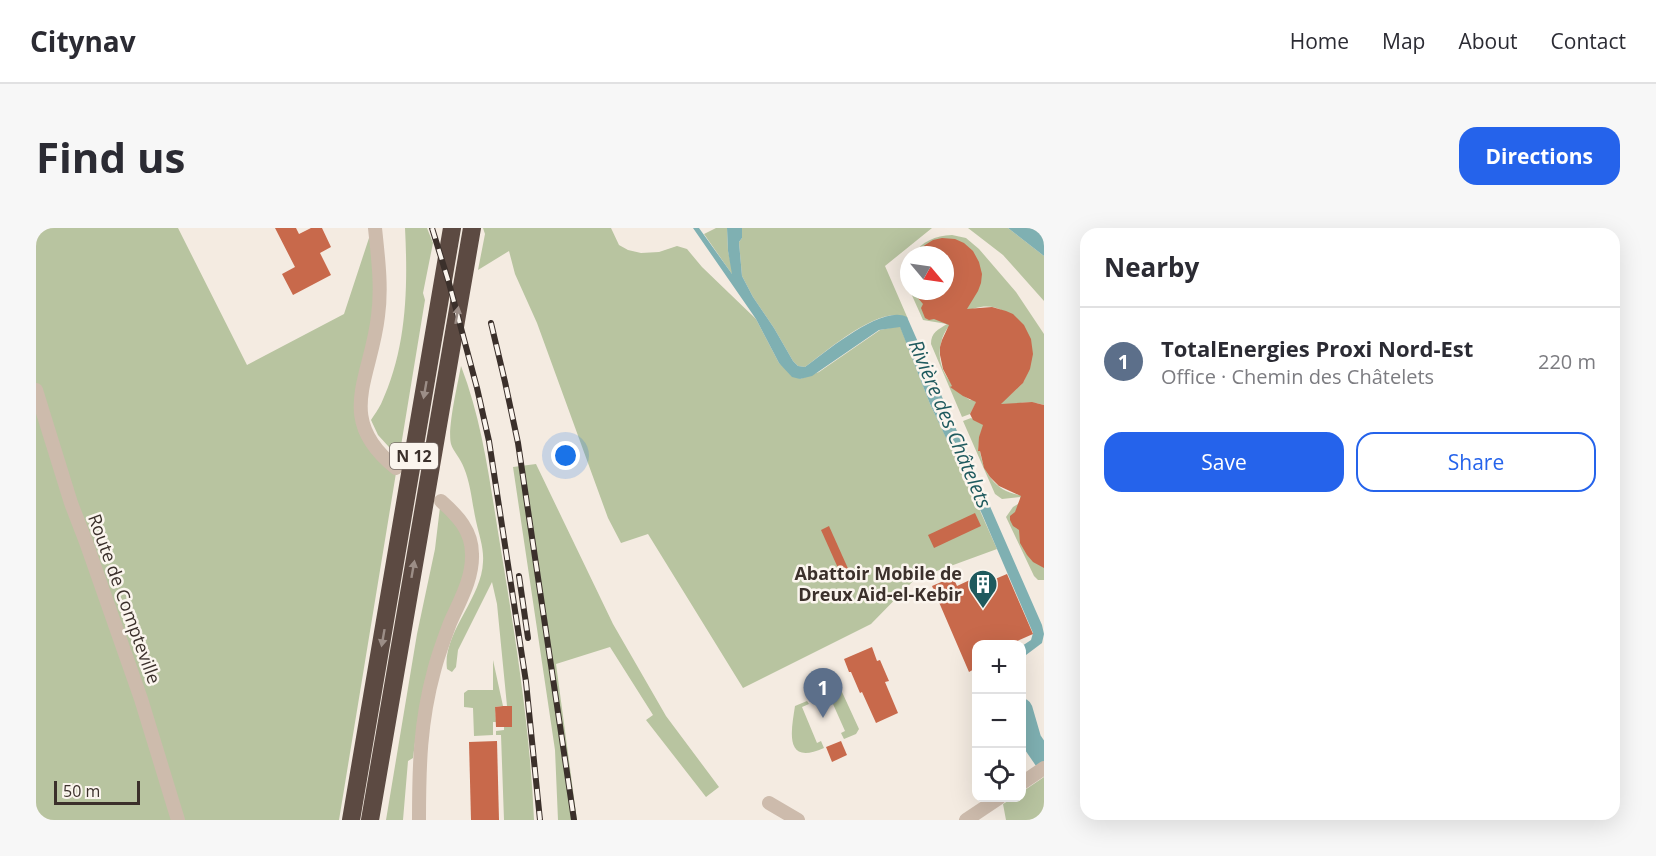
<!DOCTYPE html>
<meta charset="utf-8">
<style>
:root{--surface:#fff;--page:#f7f7f7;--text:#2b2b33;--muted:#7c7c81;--line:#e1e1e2;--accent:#2563eb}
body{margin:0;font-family:"Open Sans",sans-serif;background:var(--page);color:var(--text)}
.controls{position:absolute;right:18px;bottom:18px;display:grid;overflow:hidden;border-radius:12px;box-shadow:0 6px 24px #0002}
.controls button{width:54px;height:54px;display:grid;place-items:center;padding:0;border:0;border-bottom:2px solid var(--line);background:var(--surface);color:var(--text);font:30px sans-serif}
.compass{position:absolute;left:864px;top:18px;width:54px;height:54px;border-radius:50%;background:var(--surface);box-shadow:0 6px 24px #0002;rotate:119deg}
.scale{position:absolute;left:18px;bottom:15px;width:86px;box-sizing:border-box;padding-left:6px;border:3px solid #3b302b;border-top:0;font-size:16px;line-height:21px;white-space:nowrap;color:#3b302b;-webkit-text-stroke:4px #fbf5ee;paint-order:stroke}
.you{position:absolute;left:530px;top:228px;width:21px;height:21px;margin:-15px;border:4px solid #fff;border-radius:50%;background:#1a73e8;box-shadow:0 0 0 9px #1a73e833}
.badge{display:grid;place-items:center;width:39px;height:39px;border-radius:50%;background:var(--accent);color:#fff;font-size:20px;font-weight:700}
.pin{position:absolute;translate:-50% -50px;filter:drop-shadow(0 2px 3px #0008)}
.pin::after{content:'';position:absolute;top:32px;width:21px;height:18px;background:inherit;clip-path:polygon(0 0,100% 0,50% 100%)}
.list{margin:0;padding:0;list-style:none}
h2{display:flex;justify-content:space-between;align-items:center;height:78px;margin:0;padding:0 24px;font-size:26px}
h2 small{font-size:20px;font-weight:400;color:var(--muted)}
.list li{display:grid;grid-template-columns:39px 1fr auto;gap:18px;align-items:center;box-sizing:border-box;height:108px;padding:0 24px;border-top:2px solid var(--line)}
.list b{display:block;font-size:22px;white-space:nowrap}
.list p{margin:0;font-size:20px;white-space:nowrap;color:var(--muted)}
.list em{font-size:20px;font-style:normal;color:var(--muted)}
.actions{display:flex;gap:12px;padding:18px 24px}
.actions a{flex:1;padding:14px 0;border:2px solid var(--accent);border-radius:18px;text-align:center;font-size:21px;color:var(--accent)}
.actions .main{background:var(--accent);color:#fff}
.icon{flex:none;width:33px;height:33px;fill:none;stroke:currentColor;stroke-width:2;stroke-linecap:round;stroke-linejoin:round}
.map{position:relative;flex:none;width:1008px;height:592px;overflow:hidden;border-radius:18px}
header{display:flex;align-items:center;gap:36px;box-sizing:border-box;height:84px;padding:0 30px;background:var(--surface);border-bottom:2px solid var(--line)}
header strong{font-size:28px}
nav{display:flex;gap:33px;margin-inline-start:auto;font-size:21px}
.intro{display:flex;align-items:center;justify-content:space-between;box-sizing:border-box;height:144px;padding:0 36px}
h1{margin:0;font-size:42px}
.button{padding:15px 27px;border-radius:18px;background:var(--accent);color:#fff;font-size:21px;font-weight:700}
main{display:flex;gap:36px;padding:0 36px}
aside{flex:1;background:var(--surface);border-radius:18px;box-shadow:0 6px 24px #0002}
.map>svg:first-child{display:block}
.green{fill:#b8c4a0}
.water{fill:#7fb0b2}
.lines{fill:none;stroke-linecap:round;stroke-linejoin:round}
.river{stroke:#7fb0b2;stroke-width:21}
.building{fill:#c8694b}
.street{stroke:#cdbbac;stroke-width:14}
.highway{stroke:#5c4a42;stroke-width:18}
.rail-casing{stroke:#3b302b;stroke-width:6}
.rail{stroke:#fbf5ee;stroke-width:4;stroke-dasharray:11;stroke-linecap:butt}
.oneway{fill:#9c8e87}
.labels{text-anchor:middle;stroke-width:5;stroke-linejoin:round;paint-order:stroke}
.shield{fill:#fbf5ee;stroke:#756b66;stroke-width:1.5}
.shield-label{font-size:16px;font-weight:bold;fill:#3b302b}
.poi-label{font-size:18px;font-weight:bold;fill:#3b302b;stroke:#fbf5ee;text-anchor:end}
.street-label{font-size:18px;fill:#3b302b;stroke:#fbf5ee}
.water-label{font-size:20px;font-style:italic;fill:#1f5a5e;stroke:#fbf5ee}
</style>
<header>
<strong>Citynav</strong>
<nav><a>Home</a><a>Map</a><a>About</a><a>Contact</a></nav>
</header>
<div class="intro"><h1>Find us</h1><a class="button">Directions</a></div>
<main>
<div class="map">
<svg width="1008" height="592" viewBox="0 0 1008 592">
<rect width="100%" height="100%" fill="#f4ebe1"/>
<g class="green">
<path d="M0 0H142L211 137 308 86 333 10 336 11 338 67 336 93 319 169C317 209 331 222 360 245L303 592H0Z"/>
<path d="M369 0H391L397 15 387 65 389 72 363 230 342 207 335 192C338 187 342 182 345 176 371 120 372 60 369 0Z"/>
<path d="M447 0H575L583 17 592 22 605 25 623 24 641 18 651 21 666 39 720 91 743 135 764 151 783 144 844 102 864 98 894 176 925 240 961 321 879 351 835 396 707 460 612 306 585 315 572 290 501 95 479 46 473 23 442 42 449 6Z"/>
<path d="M680 0H691L692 23 698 49 668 6Z"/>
<path d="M706 0H896L849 38 872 91C849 72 788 125 769 139L762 138 757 133 738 100 717 69 706 48 703 14 706 10Z"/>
<path d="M932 0H972L1008 28V73L967 27Z"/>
<path d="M916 7 930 10 943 21 980 64 1008 106V177C987 170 969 179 949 186 961 175 978 166 988 153 1008 114 970 58 927 86 916 94 908 101 905 115 901 130 906 145 917 157L915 159 934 172 942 171 934 186 926 189 895 116C895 104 902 102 911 96L887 92 874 63H909V27H877C886 13 899 8 916 7Z"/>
<path d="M425 138C447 195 454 256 464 316 479 407 494 499 498 592H468L465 507H460V503L468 502V499H476V478H471L461 376 456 354 422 422 420 439 416 444 411 441C406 406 446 370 447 334 448 320 443 307 440 293 436 275 435 257 428 240 425 231 417 223 415 216 411 201 422 155 425 138Z"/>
<path d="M935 190 948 197 944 207 942 222 944 223C947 244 960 264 984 267 991 268 1000 265 1008 264V352H1002L998 348 970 289 977 279 985 274 984 269 966 271 959 266 927 193Z"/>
<path d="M500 236 577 396 630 488 683 559 670 569 610 492 617 487 574 419 520 436 541 592H522L519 522 477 239Z"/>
<path d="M404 279 429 308 431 335 380 507 377 530 372 533 367 592H350L381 406 399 321Z"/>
<path d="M457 432 467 478 459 479 460 494H457V507L438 508 437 480 428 479V465L432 462H457Z"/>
<path d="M798 461 806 464 823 501 820 506 808 511 805 505 809 503 793 467 786 470 784 467Z"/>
<path d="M771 473 773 476 766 479 781 515 785 513 788 520C748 538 755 504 759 478Z"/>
<path d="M1008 549V592H970L967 576 977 570H986V564Z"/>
</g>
<g class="water">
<path d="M657 0H663L696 46 692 23 691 0H706V10L703 14 706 48 717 69 738 100 757 133 762 138 769 139C790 124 846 76 871 89L1006 397 1008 406 1006 415 986 430V418L995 412 997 405 946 286 894 176 864 99 843 102 776 148 764 151 756 149 743 135 720 91Z"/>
<path d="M972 0H1008V28Z"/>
<path d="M986 461 993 489 1008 525V529L1003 533 986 505Z"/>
</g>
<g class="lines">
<path class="river" d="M986 481 995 512 1008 531"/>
</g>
<g class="building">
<path d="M239 0H260L263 6 275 0H286L295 19 284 25 295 47 257 67 246 46 259 39Z"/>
<path d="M906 10 919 11 928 15 937 23 943 34 946 46 945 55 942 63 931 81 956 79 970 83 977 86 988 97 995 111 997 126 994 141 987 155 965 176 996 174 1008 177V340L997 334 991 327 984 315 983 302 977 298 974 292V288L979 284 985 268 963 258 954 249 948 240 944 223H942L943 209 947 197 937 192 934 186 940 174 927 168 914 159 916 158 907 141 904 127V119L906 112 913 97 898 91 893 92 889 90 885 80 887 76 876 63H909V27H878L889 17 897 12Z"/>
<path d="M939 285 945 298 898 320 892 307Z"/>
<path d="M793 298 814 345 806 349 785 302Z"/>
<path d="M971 346 997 406 972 417H940V440L933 444 896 358 917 349 921 358 936 351 940 359Z"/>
<path d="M836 419 841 433 844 432 853 453 849 454 862 485 840 495 826 464 824 465 815 444H813L808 431Z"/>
<path d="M467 478H476V499H460L459 479Z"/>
<path d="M461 513 463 592H435L433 514Z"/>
<path d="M805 513 811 527 796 534 790 519Z"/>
</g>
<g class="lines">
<g class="street">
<path d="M339 0C342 29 346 59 342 88 335 151 298 191 360 240"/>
<path d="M0 162 35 275 50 314 105 471 142 592"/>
<path d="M986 555 1008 540"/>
<path d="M733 575 762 592"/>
<path d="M383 592C383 539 384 494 398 443 402 427 408 411 414 395 423 374 437 351 436 326 436 303 422 288 405 273"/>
<path d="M930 592 963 570"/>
</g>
<g class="highway">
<path d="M315 592 416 0"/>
<path d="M334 592 436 0"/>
</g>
<g class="rail-casing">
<g id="rail">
<path d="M396 0 413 55 441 160 453 213 490 454 504 592"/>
<path d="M455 95 469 154 482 215 538 592"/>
<path d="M483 348 492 410"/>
</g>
</g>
<use href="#rail" class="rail"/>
</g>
<defs><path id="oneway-solid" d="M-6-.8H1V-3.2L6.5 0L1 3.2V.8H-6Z" transform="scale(1.5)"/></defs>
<g class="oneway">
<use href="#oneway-solid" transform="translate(421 87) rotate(-80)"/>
<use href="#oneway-solid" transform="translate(389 162) rotate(100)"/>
<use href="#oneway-solid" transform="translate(377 341) rotate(-80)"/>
<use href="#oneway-solid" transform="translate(347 410) rotate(100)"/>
</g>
<defs>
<g id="building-pin" transform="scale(1.5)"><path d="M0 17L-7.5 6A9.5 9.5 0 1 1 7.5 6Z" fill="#1f5a5e" stroke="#fbf5ee"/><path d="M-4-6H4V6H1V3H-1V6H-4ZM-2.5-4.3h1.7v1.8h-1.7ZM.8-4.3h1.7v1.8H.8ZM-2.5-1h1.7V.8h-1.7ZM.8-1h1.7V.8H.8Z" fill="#fff"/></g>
</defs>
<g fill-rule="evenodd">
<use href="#building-pin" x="947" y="356"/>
</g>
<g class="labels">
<rect class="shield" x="354" y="215" width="48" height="26" rx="4.5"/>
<g class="shield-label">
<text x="378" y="234">N 12</text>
</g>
<g class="poi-label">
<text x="926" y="352">Abattoir Mobile de<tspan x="926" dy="21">Dreux Aid-el-Kebir</tspan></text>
</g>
<g class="street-label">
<text transform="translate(88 371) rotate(70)" y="6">Route de Compteville</text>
</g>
<g class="water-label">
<text transform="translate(914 196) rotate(67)" y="7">Rivière des Châtelets</text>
</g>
</g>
</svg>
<div class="controls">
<button>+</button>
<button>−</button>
<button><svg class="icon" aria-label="locate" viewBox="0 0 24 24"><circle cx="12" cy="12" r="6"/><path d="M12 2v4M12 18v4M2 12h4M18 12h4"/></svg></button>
</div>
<svg class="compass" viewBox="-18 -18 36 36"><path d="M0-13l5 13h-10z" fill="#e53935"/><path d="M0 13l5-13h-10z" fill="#7c7c81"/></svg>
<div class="scale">50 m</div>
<div class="you"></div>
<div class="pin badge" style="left:787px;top:490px;background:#5c6f8a">1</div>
</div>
<aside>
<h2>Nearby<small></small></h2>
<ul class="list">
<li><span class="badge" style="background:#5c6f8a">1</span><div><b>TotalEnergies Proxi Nord-Est</b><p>Office · Chemin des Châtelets</p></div><em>220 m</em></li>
</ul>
<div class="actions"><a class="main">Save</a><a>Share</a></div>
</aside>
</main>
